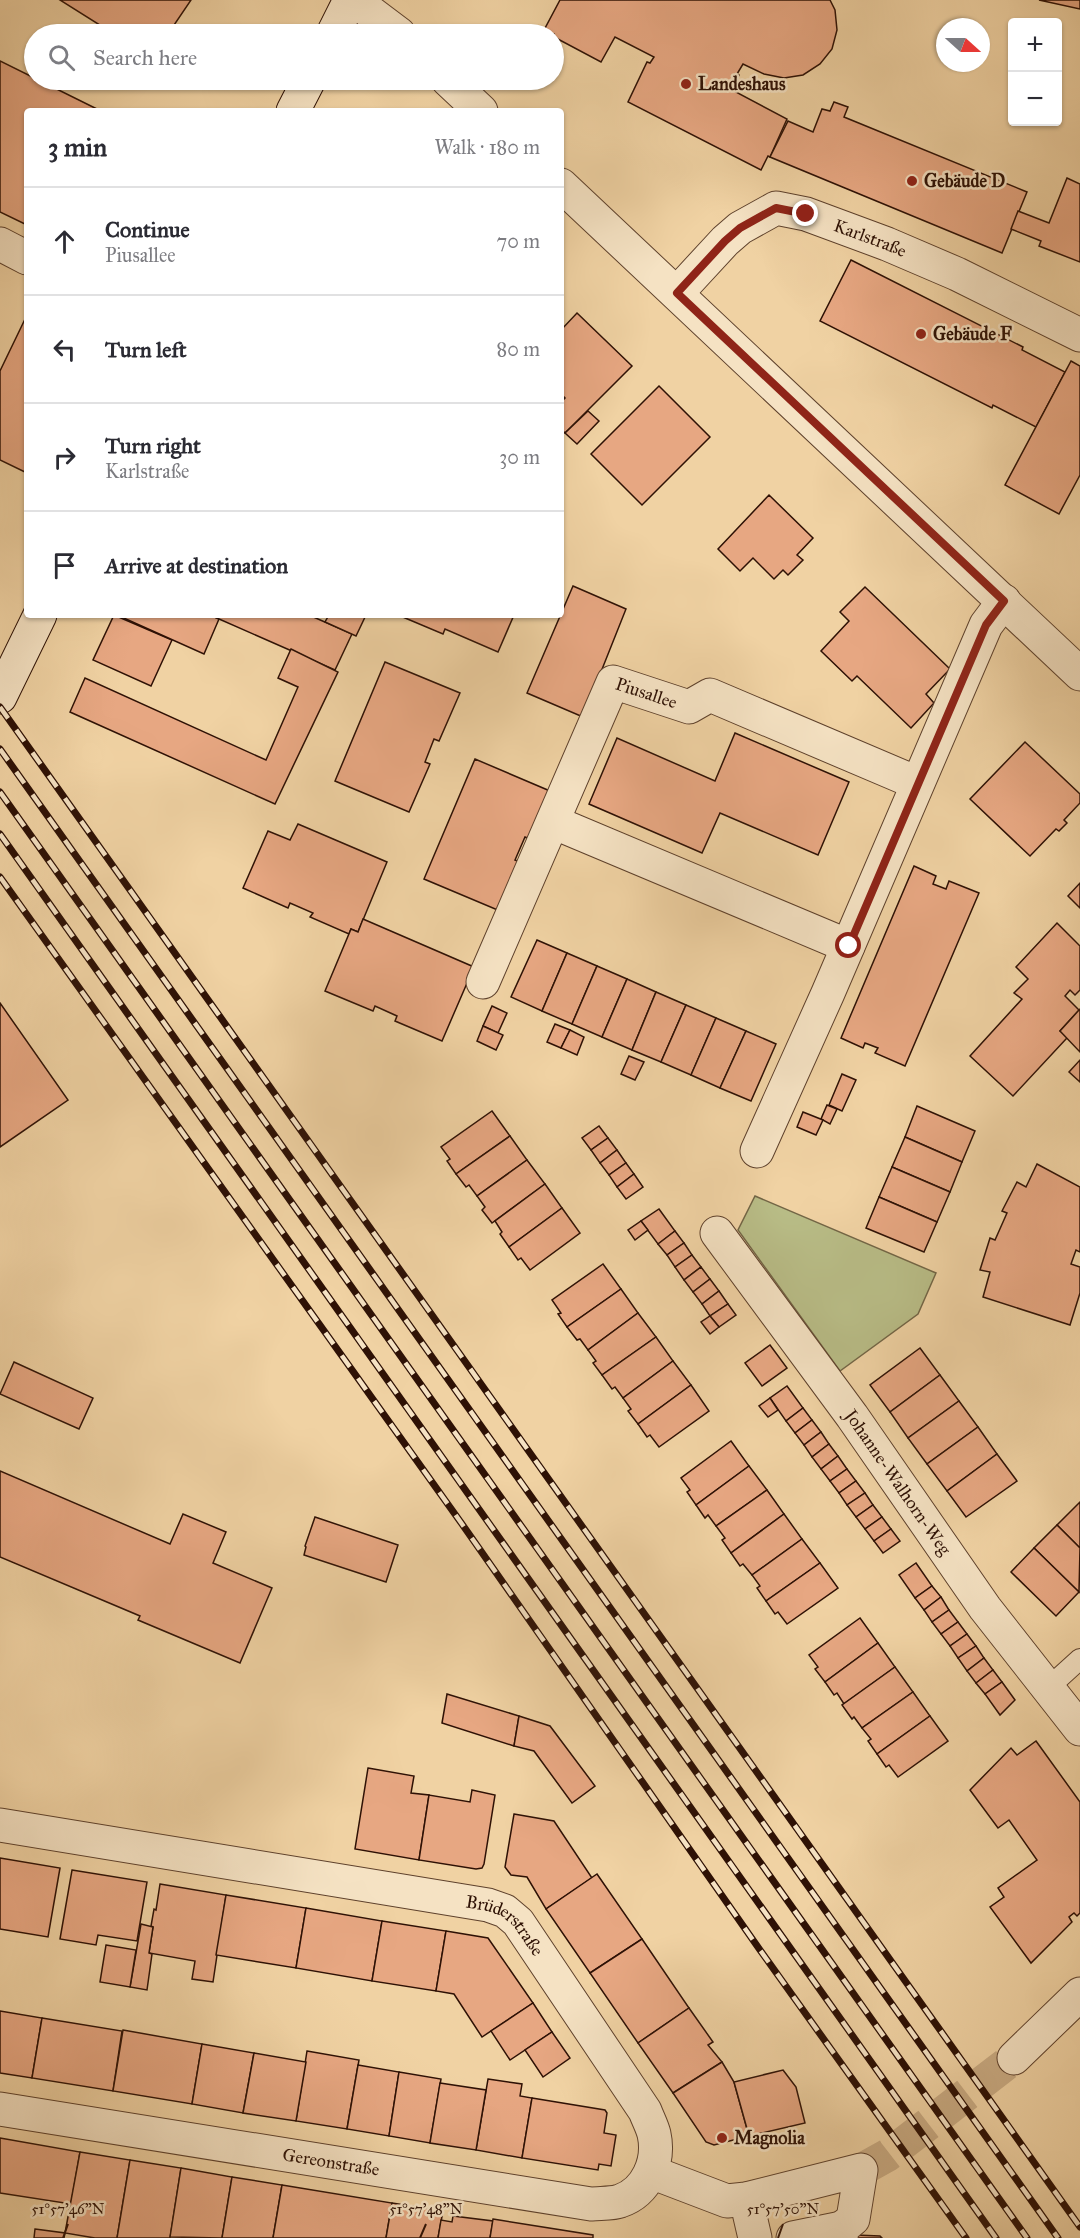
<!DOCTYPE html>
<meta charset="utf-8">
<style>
:root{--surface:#fff;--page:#f7f7f7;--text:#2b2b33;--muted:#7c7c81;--line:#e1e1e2}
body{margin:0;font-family:"IM FELL Great Primer",serif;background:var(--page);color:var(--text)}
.controls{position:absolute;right:18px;top:18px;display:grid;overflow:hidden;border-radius:6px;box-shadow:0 2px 4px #0004}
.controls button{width:54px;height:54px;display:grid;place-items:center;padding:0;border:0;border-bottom:2px solid var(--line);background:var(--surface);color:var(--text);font:30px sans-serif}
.compass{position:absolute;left:936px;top:18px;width:54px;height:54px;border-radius:50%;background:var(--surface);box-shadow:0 2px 4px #0004;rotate:111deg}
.stop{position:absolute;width:18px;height:18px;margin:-14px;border:4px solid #8f2418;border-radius:50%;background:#fff}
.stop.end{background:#8f2418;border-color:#fff;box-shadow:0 2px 6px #0008}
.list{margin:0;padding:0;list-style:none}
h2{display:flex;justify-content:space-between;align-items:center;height:78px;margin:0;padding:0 24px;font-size:26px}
h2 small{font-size:20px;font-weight:400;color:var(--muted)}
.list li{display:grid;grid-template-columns:39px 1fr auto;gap:18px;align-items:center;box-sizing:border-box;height:108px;padding:0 24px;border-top:2px solid var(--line)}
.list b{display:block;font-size:22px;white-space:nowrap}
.list p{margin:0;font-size:20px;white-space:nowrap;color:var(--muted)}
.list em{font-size:20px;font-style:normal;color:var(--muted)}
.icon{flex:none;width:33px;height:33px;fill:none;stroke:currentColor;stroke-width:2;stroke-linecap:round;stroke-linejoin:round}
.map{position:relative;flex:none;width:1080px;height:2238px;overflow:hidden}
.search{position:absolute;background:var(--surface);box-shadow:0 2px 4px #0004;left:24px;top:24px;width:540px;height:66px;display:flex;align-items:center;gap:15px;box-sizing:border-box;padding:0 21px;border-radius:33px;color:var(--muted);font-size:22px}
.panel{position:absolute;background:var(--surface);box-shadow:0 2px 4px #0004;left:24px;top:108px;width:540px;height:510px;border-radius:6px}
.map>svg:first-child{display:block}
.green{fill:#b8bc86;stroke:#736646;stroke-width:1.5}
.building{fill:#e7a782;stroke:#2e1105;stroke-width:1.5}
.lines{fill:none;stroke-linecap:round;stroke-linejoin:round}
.street-tunnel{stroke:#c9ab83;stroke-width:33;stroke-dasharray:33 16;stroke-linecap:butt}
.lane-casing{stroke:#5e412c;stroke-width:22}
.street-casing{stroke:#5e412c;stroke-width:35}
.secondary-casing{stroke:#2e1105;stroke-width:35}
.lane{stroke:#f5e2c3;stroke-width:20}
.street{stroke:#f5e2c3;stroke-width:33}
.secondary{stroke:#f5e2c3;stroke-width:33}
.rail-casing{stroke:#2e1105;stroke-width:7}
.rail{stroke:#f5e2c3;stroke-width:4.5;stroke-dasharray:14;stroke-linecap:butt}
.route{stroke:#8f2418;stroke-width:8}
.ticks{fill:none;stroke:#2e1105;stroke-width:2}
.poi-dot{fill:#8f2418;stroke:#f5e2c3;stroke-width:2}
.labels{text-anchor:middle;stroke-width:5;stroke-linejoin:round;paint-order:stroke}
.poi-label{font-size:18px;font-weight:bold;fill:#2e1105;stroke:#f5e2c3;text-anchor:start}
.street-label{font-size:18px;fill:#2e1105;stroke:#f5e2c3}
.ticks-label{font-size:15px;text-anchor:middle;fill:#2e1105;stroke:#f5e2c3;stroke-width:5;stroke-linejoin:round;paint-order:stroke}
</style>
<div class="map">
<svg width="1080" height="2238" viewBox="0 0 1080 2238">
<rect width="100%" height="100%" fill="#f0d2a3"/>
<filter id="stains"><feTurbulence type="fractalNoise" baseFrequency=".00333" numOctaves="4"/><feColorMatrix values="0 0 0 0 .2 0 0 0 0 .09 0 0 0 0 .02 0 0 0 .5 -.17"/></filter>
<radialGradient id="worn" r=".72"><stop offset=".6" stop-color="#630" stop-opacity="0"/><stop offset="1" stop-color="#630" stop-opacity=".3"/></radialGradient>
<path class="green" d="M755 1196 936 1273 918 1314 840 1371 738 1230Z"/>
<g class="building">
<path d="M60 0H191L168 34H114Z"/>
<path d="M560 0H830L835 10 837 30 832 49 820 64 803 75 784 78 764 74 743 64 737 74 739 75 732 90 787 119 770 157 768 156 761 170 628 102 647 62 650 63 654 57 615 37 601 62 554 37V34L543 32Z"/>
<path d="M1039 0H1080V9Z"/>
<path d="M0 61 101 111H27V225L0 212Z"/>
<path d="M834 102 848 107 844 117 1027 192 1002 253 770 157 788 121 813 132 822 109 830 111Z"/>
<path d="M1067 178 1080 184V262L1039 246 1041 241 1011 229 1018 211 1049 223Z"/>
<path d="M851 260 1023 347 1022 350 1065 372 1036 427 993 405 992 408 820 321Z"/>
<path d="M577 313 632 366 565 433 561 429V402L565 398 561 394V330Z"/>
<path d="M27 315V473L0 460V371Z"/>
<path d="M1071 361 1080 366V475L1059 514 1005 485Z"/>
<path d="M659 386 710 437 642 505 591 454Z"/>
<path d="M588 411 599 421 577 444 565 433Z"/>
<path d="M769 495 813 538 797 555 803 560 788 575 783 570 774 579 753 558 740 571 718 549Z"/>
<path d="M573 586 626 609 583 717 527 693Z"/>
<path d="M865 587 950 669 926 694 934 703 911 728 857 676 852 681 821 651 849 621 840 612Z"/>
<path d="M114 615 172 640 151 686 93 660Z"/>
<path d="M117 615H210L219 619 204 654Z"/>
<path d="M210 615H309L352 634 335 670Z"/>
<path d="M329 615H366L356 636 325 622Z"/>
<path d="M398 615H514L498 652 445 629 443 634Z"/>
<path d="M291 649 338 672 275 804 70 712 85 678 266 760 298 687 278 678Z"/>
<path d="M385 662 460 693 439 741 434 739 425 762 430 764 409 812 335 781Z"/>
<path d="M735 733 849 782 818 855 720 813 702 853 589 804 617 738 715 781Z"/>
<path d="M1025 742 1080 794V803L1064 820 1067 823 1059 831 1056 829 1030 856 970 799Z"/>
<path d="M475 759 550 791 530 839 525 837 515 860 520 862 500 911 424 879Z"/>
<path d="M298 824 387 862 358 932 351 929 349 934 310 917 313 913 290 903 288 908 243 888 268 831 290 840Z"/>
<path d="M914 866 936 876 933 884 946 889 949 881 979 893 905 1066 875 1053 878 1048 865 1043 863 1048 841 1038Z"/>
<path d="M1080 883V908L1068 896Z"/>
<path d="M363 919 474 967 442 1041 395 1021 397 1016 375 1006 373 1011 325 991 351 929 358 932Z"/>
<path d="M1057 923 1080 946V990L1075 995 1070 990 1065 996 1079 1010 1060 1031 1068 1037 1066 1039 1013 1096 970 1056 1022 999 1014 993 1028 979 1016 967Z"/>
<path d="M537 940 567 953 542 1011 511 997Z"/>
<path d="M567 953 597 966 572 1024 542 1011Z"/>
<path d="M597 966 627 979 602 1037 572 1024Z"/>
<path d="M627 979 656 992 632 1050 602 1037Z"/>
<path d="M656 992 686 1005 661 1062 632 1050Z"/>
<path d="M0 1003 68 1100 0 1147Z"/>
<path d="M686 1005 716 1018 691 1075 661 1062Z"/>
<path d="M492 1006 507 1013 498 1033 483 1026Z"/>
<path d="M1080 1009V1052L1060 1031Z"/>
<path d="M716 1018 746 1031 720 1088 691 1075Z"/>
<path d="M555 1024 570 1030 561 1048 547 1042Z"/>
<path d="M483 1026 503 1035 496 1050 477 1041Z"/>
<path d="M570 1030 584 1037 577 1055 561 1048Z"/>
<path d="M746 1031 776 1044 751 1101 720 1088Z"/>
<path d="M629 1056 644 1062 635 1080 621 1074Z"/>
<path d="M1080 1060V1082L1069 1072Z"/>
<path d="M842 1074 856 1080 842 1111 829 1105Z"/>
<path d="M827 1105 837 1109 830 1124 821 1119Z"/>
<path d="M917 1106 975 1131 962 1162 905 1137Z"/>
<path d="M492 1111 510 1136 456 1174 447 1161 450 1159 441 1147Z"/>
<path d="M803 1112 823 1120 816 1135 797 1127Z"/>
<path d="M599 1126 608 1138 591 1150 582 1138Z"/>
<path d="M510 1136 527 1160 477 1196 469 1185 466 1187 456 1174Z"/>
<path d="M905 1137 962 1162 950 1192 892 1167Z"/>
<path d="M608 1138 617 1150 600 1163 591 1150Z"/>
<path d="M617 1150 626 1163 609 1175 600 1163Z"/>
<path d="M527 1160 545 1184 492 1223 482 1210 485 1207 477 1196Z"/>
<path d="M626 1163 634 1174 617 1187 609 1175Z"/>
<path d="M1037 1164 1080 1187V1252L1076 1250 1071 1264 1080 1267V1293L1070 1325 983 1297 990 1272 980 1270 990 1238 995 1240 1007 1213 1002 1211 1017 1182 1026 1187Z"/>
<path d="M892 1167 950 1192 937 1222 879 1197Z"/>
<path d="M634 1174 643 1187 626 1199 617 1187Z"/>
<path d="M545 1184 562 1208 509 1247 500 1234 502 1232 495 1221Z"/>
<path d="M879 1197 937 1222 924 1252 866 1228Z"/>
<path d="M562 1208 580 1233 530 1270 521 1258 518 1260 509 1247Z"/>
<path d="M659 1209 675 1231 658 1244 641 1221Z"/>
<path d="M641 1221 648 1230 635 1240 628 1230Z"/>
<path d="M675 1231 684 1243 667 1255 658 1244Z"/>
<path d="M684 1243 692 1255 675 1267 667 1255Z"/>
<path d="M692 1255 701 1267 684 1280 675 1267Z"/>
<path d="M603 1264 621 1289 567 1327 558 1314 561 1313 552 1300Z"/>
<path d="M701 1267 710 1279 693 1292 684 1280Z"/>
<path d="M710 1279 719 1291 702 1304 693 1292Z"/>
<path d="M621 1289 638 1313 588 1350 580 1339 577 1340 567 1327Z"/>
<path d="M719 1291 728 1304 710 1316 702 1304Z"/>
<path d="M728 1304 736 1315 719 1327 710 1316Z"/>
<path d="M638 1313 656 1337 602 1375 593 1363 596 1361 588 1350Z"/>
<path d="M710 1316 719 1327 710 1334 701 1322Z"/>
<path d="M656 1337 673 1361 623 1398 615 1387 612 1389 602 1375Z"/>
<path d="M770 1345 787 1368 762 1386 745 1363Z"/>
<path d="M920 1348 940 1375 890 1412 870 1385Z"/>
<path d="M673 1361 691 1385 638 1424 628 1411 631 1409 623 1398Z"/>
<path d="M14 1362 93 1398 79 1429 0 1394Z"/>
<path d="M940 1375 959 1401 908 1438 890 1412Z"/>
<path d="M691 1385 709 1411 659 1447 650 1435 647 1437 638 1424Z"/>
<path d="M787 1386 803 1408 786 1421 770 1398Z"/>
<path d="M770 1398 778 1410 768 1417 759 1406Z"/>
<path d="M959 1401 978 1427 927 1464 908 1438Z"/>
<path d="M803 1408 812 1420 795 1433 786 1421Z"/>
<path d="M812 1420 821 1432 804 1445 795 1433Z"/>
<path d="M978 1427 997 1454 947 1491 927 1464Z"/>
<path d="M821 1432 829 1444 812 1457 804 1445Z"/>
<path d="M731 1441 749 1466 696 1505 687 1492 690 1490 681 1478Z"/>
<path d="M829 1444 838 1456 821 1469 812 1457Z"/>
<path d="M997 1454 1017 1481 966 1517 947 1491Z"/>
<path d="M838 1456 847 1469 830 1481 821 1469Z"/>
<path d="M749 1466 767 1490 716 1526 708 1515 705 1518 696 1505Z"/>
<path d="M847 1469 856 1481 839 1493 830 1481Z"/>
<path d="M0 1471 170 1544 183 1514 226 1532 213 1563 272 1588 240 1663 138 1620 140 1616 0 1557Z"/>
<path d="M856 1481 865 1493 847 1505 839 1493Z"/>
<path d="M767 1490 784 1514 731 1553 722 1540 725 1538 716 1526Z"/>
<path d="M865 1493 873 1505 856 1517 847 1505Z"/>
<path d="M1080 1502V1548L1057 1525Z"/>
<path d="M873 1505 882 1517 865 1529 856 1517Z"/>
<path d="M784 1514 802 1539 752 1575 743 1564 740 1566 731 1553Z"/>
<path d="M315 1517 398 1545 386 1582 304 1555 306 1547 305 1546Z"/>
<path d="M882 1517 891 1529 874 1541 865 1529Z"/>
<path d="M1057 1525 1080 1548 1079 1592 1034 1548Z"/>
<path d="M891 1529 900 1541 883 1553 874 1541Z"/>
<path d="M802 1539 820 1563 766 1601 757 1588 760 1586 752 1575Z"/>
<path d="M1034 1548 1079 1592 1056 1616 1011 1572Z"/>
<path d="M820 1563 838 1588 787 1624 778 1612 775 1614 766 1601Z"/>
<path d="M916 1563 932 1586 915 1598 899 1575Z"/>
<path d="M932 1586 941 1597 924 1610 915 1598Z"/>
<path d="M941 1597 949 1610 932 1622 924 1610Z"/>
<path d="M949 1610 958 1622 941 1634 932 1622Z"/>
<path d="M860 1618 878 1643 825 1682 815 1669 818 1667 809 1655Z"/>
<path d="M958 1622 967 1634 950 1646 941 1634Z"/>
<path d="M967 1634 976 1646 958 1658 950 1646Z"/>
<path d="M878 1643 895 1667 844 1704 837 1693 834 1695 825 1682Z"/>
<path d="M976 1646 984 1658 967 1671 958 1658Z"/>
<path d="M984 1658 993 1670 976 1683 967 1671Z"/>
<path d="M895 1667 913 1692 862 1728 854 1717 852 1719 842 1705Z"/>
<path d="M993 1670 1002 1682 985 1694 976 1683Z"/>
<path d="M1002 1682 1015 1700 1000 1715 985 1694Z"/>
<path d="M913 1692 930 1716 877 1754 868 1741 871 1739 862 1728Z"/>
<path d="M447 1694 519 1716 514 1746 442 1723Z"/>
<path d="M519 1716 550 1726 595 1786 572 1803 534 1751 514 1746Z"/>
<path d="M930 1716 948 1741 898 1777 889 1765 886 1767 877 1754Z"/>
<path d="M1036 1741 1080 1802V1913L1077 1916 1074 1913 1069 1917 1072 1922 1031 1963 990 1907 1004 1897 998 1888 1037 1860 1009 1820 998 1828 970 1790 1011 1748 1017 1755Z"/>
<path d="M368 1768 414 1776 411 1793 429 1795 419 1860 355 1849Z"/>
<path d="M472 1790 495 1795 484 1864 482 1868 476 1869 419 1860 429 1795 470 1802Z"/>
<path d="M514 1814 554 1821 592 1878 546 1909 527 1877 511 1875 505 1867Z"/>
<path d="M0 1858 60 1868 48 1937 0 1929Z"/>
<path d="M72 1870 147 1882 137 1941 98 1935 96 1945 60 1939Z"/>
<path d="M597 1874 642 1939 590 1973 546 1909Z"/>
<path d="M160 1884 226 1895 213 1982 192 1979 195 1961 149 1953 153 1927 151 1926 154 1909 156 1910Z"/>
<path d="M226 1895 306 1908 296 1968 216 1955Z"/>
<path d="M306 1908 382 1921 372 1981 296 1968Z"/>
<path d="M382 1921 446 1931 436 1991 372 1981Z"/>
<path d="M141 1924 153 1927 149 1953 152 1954 147 1990 130 1987Z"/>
<path d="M446 1931 488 1938 533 2003 482 2037 454 1994 436 1991Z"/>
<path d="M642 1939 689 2008 638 2043 590 1973Z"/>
<path d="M106 1945 136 1950 130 1987 100 1982Z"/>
<path d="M533 2003 552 2032 510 2060 491 2031Z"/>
<path d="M689 2008 713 2042 708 2045 722 2062 673 2093 638 2043Z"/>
<path d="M0 2011 42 2018 32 2078 0 2073Z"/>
<path d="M42 2018 122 2031 113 2091 32 2078Z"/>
<path d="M123 2030 202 2044 192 2104 113 2091Z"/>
<path d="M552 2032 570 2058 543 2077 525 2050Z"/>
<path d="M202 2044 254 2053 243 2113 192 2104Z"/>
<path d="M307 2051 359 2060 347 2129 296 2121Z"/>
<path d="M254 2053 306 2062 296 2121 243 2113Z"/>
<path d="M722 2062 734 2082 749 2136 714 2145 706 2142 673 2093Z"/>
<path d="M358 2065 399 2072 389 2136 347 2129Z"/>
<path d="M783 2070 796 2087 805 2123 749 2136 734 2082Z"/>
<path d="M399 2072 441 2079 430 2143 389 2136Z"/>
<path d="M488 2079 522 2084 520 2096 532 2098 522 2158 476 2150Z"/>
<path d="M440 2083 486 2090 476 2150 430 2143Z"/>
<path d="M532 2098 605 2110 607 2113 604 2133 616 2135 611 2166 599 2164 598 2170 522 2158Z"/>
<path d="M0 2138 80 2152 71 2204 0 2193Z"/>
<path d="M80 2152 130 2160 117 2238H95L65 2233Z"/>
<path d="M130 2160 181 2168 170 2238H117Z"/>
<path d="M181 2168 232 2177 222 2238 170 2237Z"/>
<path d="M232 2177 282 2185 273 2238H222Z"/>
<path d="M282 2185 392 2203 386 2238H273Z"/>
<path d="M392 2203 443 2211 438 2238H386Z"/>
<path d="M453 2216 493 2221 490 2238H438L441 2220 452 2222Z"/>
<path d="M493 2219 593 2235V2238H490Z"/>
<path d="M35 2229 65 2233 64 2238H34Z"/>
<path d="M855 2235 880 2236 882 2238H853Z"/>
</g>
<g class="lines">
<path class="street-tunnel" d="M861 2170 888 2155 1014 2058"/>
<g class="lane-casing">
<path id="lane" d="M1048 1688 1080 1659"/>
</g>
<g class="street-casing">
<g id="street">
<path d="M354 0 399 34"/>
<path d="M448 80 481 111"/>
<path d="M561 185 1080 674"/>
<path d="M0 244 27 258"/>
<path id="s1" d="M677 293 725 241 740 228 776 208 806 214 887 244 957 274 1080 335"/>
<path d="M553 822 848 946"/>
<path id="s2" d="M483 982 613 682 689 707 710 695 917 783"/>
<path d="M757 1151 828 993 986 625 1004 601"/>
<path id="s3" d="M717 1233 852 1416 985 1608 1080 1729"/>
<path id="s4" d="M0 1825 488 1905 505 1911 518 1922 645 2111C648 2119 652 2126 654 2134 660 2161 647 2192 620 2201 612 2204 600 2203 591 2204L0 2109"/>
<path d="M1014 2058 1080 1994"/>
<path d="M651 2172 727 2201 746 2199 861 2170 853 2219 842 2228 841 2238"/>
<path d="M746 2199 755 2238"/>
<path d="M793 2238 842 2228"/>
</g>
</g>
<g class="secondary-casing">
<g id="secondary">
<path d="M333 34 350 0"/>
<path d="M293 111 309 80"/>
<path d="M0 697 40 615"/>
</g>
</g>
<use href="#lane" class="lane"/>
<use href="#street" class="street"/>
<use href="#secondary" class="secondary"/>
<g class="rail-casing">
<g id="rail">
<path d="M0 707 1080 2227"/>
<path d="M0 749 1058 2238"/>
<path d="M0 792 1027 2238"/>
<path d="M0 834 996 2238"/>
<path d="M0 877 462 1524 760 1950 966 2238"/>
</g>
</g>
<use href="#rail" class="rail"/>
</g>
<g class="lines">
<path class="route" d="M806 214 776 208 740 228 725 241 677 293 1004 601 986 625 849 946"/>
</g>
<path class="ticks" d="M63 2238 68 2224M420 2238 426 2224M778 2238 783 2224"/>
<g class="poi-dot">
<circle cx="686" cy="84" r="6"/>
<circle cx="912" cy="181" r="6"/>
<circle cx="921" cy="334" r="6"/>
<circle cx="722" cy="2138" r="6"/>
</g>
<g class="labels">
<g class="poi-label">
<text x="698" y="90">Landeshaus</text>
<text x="924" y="187">Gebäude D</text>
<text x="933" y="340">Gebäude F</text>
<text x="734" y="2144">Magnolia</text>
</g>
<g class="street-label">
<text dy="6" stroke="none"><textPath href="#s1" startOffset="231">Karlstraße</textPath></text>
<text dy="6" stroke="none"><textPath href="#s2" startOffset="362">Piusallee</textPath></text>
<text dy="6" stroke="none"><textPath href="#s3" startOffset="308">Johanne-Walhorn-Weg</textPath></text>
<text dy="6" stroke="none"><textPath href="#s4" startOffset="520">Brüderstraße</textPath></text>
<text transform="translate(331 2162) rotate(9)" y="6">Gereonstraße</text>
</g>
</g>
<g class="ticks-label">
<text x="68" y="2214">51°57'46"N</text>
<text x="426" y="2214">51°57'48"N</text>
<text x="783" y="2214">51°57'50"N</text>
</g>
<rect width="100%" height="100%" filter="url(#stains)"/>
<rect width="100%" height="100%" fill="url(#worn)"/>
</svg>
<div class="controls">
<button>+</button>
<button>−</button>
</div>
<svg class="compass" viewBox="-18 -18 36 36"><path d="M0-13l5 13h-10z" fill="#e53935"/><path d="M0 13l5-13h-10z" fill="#7c7c81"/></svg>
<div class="stop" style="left:849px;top:946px"></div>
<div class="stop end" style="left:806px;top:214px"></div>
<div class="search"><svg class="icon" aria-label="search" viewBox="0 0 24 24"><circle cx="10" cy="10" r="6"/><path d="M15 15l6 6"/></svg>Search here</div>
<section class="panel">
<h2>3 min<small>Walk · 180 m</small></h2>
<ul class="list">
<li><svg class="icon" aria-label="ahead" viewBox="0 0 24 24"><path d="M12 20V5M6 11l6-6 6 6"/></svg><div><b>Continue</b><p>Piusallee</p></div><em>70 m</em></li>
<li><svg class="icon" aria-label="left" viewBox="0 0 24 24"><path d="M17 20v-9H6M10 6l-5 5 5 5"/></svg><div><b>Turn left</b></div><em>80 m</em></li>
<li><svg class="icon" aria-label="right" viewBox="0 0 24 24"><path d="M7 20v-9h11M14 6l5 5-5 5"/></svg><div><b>Turn right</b><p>Karlstraße</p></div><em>30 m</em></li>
<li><svg class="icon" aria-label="arrive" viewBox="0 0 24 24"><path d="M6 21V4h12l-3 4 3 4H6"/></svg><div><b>Arrive at destination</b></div></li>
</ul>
</section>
</div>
